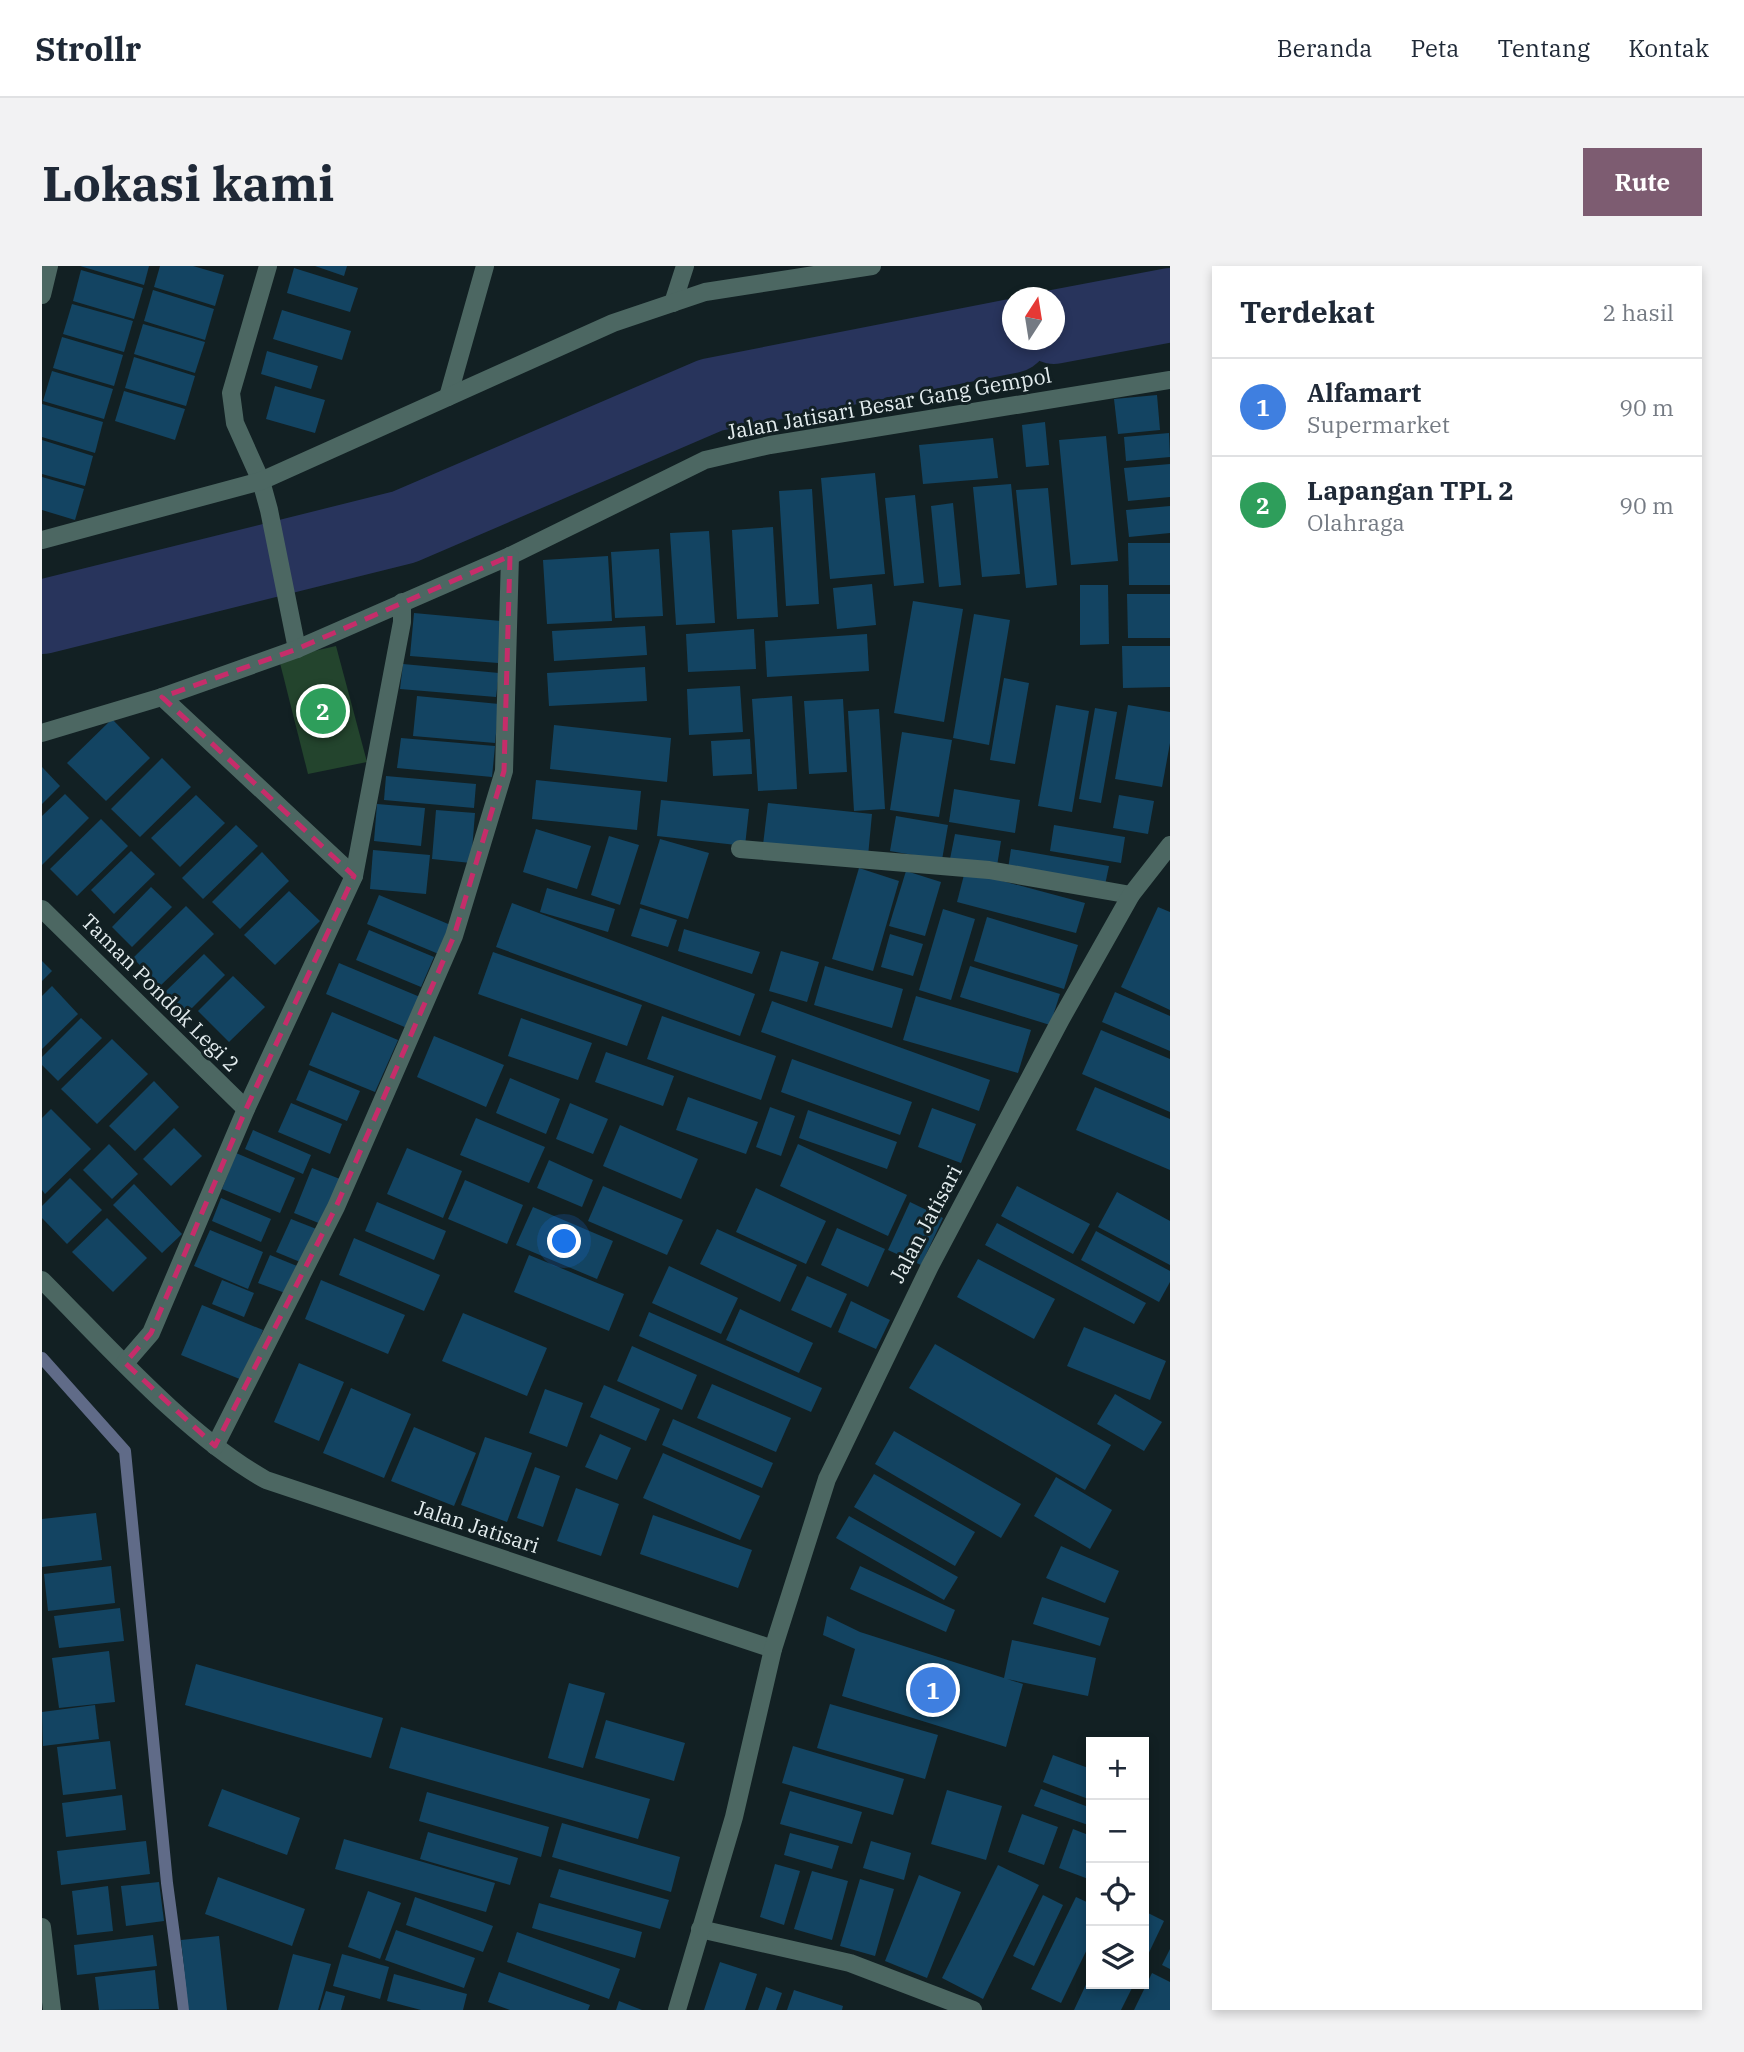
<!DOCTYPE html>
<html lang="id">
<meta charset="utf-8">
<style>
:root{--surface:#fff;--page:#f2f2f3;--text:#1f2937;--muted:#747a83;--line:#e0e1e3;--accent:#7d5c71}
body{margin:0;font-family:"IBM Plex Serif",serif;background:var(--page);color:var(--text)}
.controls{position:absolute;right:21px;bottom:21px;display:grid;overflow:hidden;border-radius:0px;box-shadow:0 4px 10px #0003}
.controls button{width:63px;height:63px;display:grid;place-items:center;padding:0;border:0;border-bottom:2px solid var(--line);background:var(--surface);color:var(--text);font:35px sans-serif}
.compass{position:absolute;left:960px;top:21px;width:63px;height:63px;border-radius:50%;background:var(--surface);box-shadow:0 4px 10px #0003;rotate:12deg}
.you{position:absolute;left:523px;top:976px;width:24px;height:24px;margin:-18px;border:5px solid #fff;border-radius:50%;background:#1a73e8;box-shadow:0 0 0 10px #1a73e833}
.badge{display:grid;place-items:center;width:46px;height:46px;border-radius:50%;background:var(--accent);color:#fff;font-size:23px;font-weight:700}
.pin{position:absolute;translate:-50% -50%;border:4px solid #fff;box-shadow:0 2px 7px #0006}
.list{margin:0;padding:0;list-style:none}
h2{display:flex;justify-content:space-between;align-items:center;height:91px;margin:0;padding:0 28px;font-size:30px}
h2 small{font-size:23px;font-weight:400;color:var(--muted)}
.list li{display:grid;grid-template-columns:46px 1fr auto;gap:21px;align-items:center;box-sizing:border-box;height:98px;padding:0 28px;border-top:2px solid var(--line)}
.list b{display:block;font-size:26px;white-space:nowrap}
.list p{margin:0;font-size:23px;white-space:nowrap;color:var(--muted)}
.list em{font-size:23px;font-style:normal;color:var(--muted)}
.icon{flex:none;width:38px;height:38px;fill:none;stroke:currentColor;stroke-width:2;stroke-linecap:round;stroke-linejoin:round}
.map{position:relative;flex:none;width:1128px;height:1744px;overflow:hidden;border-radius:0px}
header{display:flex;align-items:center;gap:42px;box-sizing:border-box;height:98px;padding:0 35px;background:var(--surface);border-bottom:2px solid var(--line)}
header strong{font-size:33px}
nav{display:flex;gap:38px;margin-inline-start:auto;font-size:24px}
.intro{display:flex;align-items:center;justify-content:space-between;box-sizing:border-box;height:168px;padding:0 42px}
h1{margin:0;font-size:49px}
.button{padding:18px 32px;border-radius:0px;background:var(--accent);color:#fff;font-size:24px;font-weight:700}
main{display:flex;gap:42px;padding:0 42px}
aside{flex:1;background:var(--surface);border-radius:0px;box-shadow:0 4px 10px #0003}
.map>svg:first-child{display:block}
.green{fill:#23442d}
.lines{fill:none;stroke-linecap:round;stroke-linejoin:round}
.stream{stroke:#606b88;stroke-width:12}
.river{stroke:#28345c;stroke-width:74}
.building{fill:#134462}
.minor{stroke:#4c6762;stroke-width:18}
.tertiary{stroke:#4c6762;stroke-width:18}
.marked{fill:none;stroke:#c52d6a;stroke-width:5;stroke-dasharray:14 9;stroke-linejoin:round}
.labels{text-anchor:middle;stroke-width:6;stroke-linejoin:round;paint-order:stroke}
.street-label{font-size:21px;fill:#e3ecee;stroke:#122023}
</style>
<header>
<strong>Strollr</strong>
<nav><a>Beranda</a><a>Peta</a><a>Tentang</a><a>Kontak</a></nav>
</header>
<div class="intro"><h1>Lokasi kami</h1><a class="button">Rute</a></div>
<main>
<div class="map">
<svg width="1128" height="1744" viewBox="0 0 1128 1744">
<rect width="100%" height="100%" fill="#122023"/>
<path class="green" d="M294 380 325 496 266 508 237 393Z"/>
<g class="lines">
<path class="stream" d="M0 1092 83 1185 125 1617 142 1744"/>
<g class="river">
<path d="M1012 61 1128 39"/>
<path d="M0 351 362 261 669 129 970 70"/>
</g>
</g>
<g class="building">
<path d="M38 0H107L102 19Z"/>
<path d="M118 0H151L182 9 173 40 112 21Z"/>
<path d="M273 0H305L302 10Z"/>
<path d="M252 2 316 22 308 46 245 27Z"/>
<path d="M39 4 101 22 92 53 31 35Z"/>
<path d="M111 24 172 43 163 74 102 55Z"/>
<path d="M30 38 91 55 82 86 21 68Z"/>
<path d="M240 44 309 65 300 94 231 73Z"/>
<path d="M101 58 163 76 153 107 92 88Z"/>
<path d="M20 71 81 89 72 120 11 102Z"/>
<path d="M225 85 276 100 269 123 219 108Z"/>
<path d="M92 91 153 110 144 140 83 122Z"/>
<path d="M10 105 71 123 62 153 1 135Z"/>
<path d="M233 120 283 134 273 167 224 153Z"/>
<path d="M82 125 143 143 133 174 73 155Z"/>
<path d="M1115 129 1118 164 1076 168 1072 133Z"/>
<path d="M0 138 61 156 53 187 0 171Z"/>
<path d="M1003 156 1007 199 984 201 980 159Z"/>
<path d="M1127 167 1128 191 1084 195 1082 171Z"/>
<path d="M1064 170 1076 295 1029 299 1017 174Z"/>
<path d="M951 172 956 212 881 218 877 179Z"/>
<path d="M0 174 51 190 43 220 0 208Z"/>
<path d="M1128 198V231L1086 235 1082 202Z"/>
<path d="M833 207 843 308 788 313 779 212Z"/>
<path d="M0 211 42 223 33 254 0 244Z"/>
<path d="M969 218 978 308 940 311 931 221Z"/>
<path d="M1006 222 1015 319 984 322 974 224Z"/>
<path d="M770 223 777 338 744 340 737 225Z"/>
<path d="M873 229 882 317 852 320 843 232Z"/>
<path d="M911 237 919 319 897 321 889 240Z"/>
<path d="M1128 240V267L1087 271 1084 244Z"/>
<path d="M731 261 736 351 695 353 690 264Z"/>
<path d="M667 265 673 357 634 359 628 267Z"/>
<path d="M1086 277H1128V319H1087Z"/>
<path d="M617 283 621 350 573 352 569 286Z"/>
<path d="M566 290 570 355 505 358 501 294Z"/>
<path d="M830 318 834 359 795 363 791 322Z"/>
<path d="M1038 319H1066L1067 378 1038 379Z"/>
<path d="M1085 328H1128V372H1086Z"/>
<path d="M871 335 921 343 902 456 852 447Z"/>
<path d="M372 347 459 355 456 397 368 390Z"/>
<path d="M932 348 968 354 947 479 911 472Z"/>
<path d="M603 360 605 389 512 395 510 365Z"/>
<path d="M712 363 714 403 646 406 644 368Z"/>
<path d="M825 368 827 405 725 411 723 375Z"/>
<path d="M1080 380H1128V421L1081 422Z"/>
<path d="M361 398 457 407 454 431 358 423Z"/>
<path d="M603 401 605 435 507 440 505 407Z"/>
<path d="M962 412 987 417 973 498 948 494Z"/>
<path d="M698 420 701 466 647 469 645 423Z"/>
<path d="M375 430 457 438 453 477 371 470Z"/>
<path d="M750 430 755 523 716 525 710 433Z"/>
<path d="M801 433 805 506 767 508 762 435Z"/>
<path d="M1014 439 1047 445 1030 546 996 540Z"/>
<path d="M1086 439 1128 446V477L1120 521 1073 513Z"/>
<path d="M1053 442 1075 446 1059 537 1037 533Z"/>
<path d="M837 443 843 543 812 545 806 445Z"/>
<path d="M70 453 108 492 64 535 25 497Z"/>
<path d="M512 459 629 472 625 516 508 503Z"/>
<path d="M860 466 910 474 897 551 848 544Z"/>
<path d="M359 472 453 480 450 511 355 502Z"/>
<path d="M708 473 710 508 671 510 669 475Z"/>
<path d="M120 492 149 521 98 571 69 543Z"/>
<path d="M0 501 18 520 0 538Z"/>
<path d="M344 510 434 518 432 542 342 534Z"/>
<path d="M494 514 599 525 595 564 490 553Z"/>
<path d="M912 523 978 534 973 567 907 556Z"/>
<path d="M23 528 47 552 0 599V550Z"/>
<path d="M154 529 183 557 138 601 109 572Z"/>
<path d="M1077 529 1112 535 1106 568 1071 562Z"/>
<path d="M619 534 707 543 703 580 615 570Z"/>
<path d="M726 537 830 548 826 590 721 579Z"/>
<path d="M335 538 383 542 379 580 332 575Z"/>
<path d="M394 544 433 547 429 597 390 593Z"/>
<path d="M854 550 906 559 900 594 848 585Z"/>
<path d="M59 553 86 580 35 630 8 603Z"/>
<path d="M194 559 216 580 161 633 140 612Z"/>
<path d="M1012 559 1083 571 1079 597 1008 585Z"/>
<path d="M494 563 549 580 535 623 481 606Z"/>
<path d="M913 568 959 575 955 600 908 593Z"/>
<path d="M567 570 597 579 578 639 549 629Z"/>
<path d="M618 573 667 587 646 653 598 638Z"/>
<path d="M969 583 1067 600 1063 619 966 603Z"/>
<path d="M331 584 388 589 384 628 328 623Z"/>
<path d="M89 585 113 608 72 648 49 624Z"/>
<path d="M220 586 247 615 198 663 170 636Z"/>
<path d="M817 602 857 615 831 705 790 693Z"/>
<path d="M864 605 899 616 883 670 847 660Z"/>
<path d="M923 605 1043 637 1034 667 915 636Z"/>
<path d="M109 621 130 641 90 681 70 661Z"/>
<path d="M505 622 573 643 566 666 498 646Z"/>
<path d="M247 625 278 655 233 699 202 669Z"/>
<path d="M337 629 411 660 399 689 325 658Z"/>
<path d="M470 637 713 728 698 770 454 681Z"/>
<path d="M144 640 172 668 118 720 91 692Z"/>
<path d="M1116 641 1128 646V744L1079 721Z"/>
<path d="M598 642 635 654 626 681 589 670Z"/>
<path d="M901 643 933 653 909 734 877 724Z"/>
<path d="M945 651 1036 679 1022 723 932 695Z"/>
<path d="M642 663 718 686 710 708 636 685Z"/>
<path d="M327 664 392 691 379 721 314 694Z"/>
<path d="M848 668 881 678 871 710 839 701Z"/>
<path d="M739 685 777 696 765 736 727 725Z"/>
<path d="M451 686 600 739 585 780 436 728Z"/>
<path d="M162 688 183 709 143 749 122 727Z"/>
<path d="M0 695 10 705 0 715Z"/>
<path d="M297 697 378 731 365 762 284 728Z"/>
<path d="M783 700 861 723 850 762 772 739Z"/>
<path d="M928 700 1018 728 1008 759 918 731Z"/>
<path d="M191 710 223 741 187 776 156 745Z"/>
<path d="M10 720 36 748 0 783V730Z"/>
<path d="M1073 726 1128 750V785L1060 756Z"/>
<path d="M874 730 989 764 976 807 861 774Z"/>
<path d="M730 735 948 814 937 845 719 766Z"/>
<path d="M290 746 356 774 333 826 267 799Z"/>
<path d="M620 750 734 790 719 834 605 793Z"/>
<path d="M39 752 60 772 16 815 0 799V791Z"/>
<path d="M479 752 550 777 536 814 466 790Z"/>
<path d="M1059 764 1128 793V846L1040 808Z"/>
<path d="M392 770 462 799 444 841 375 811Z"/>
<path d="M70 773 106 808 55 858 19 823Z"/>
<path d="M564 786 632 810 621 840 553 816Z"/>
<path d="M750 793 870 836 858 869 739 826Z"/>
<path d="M267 804 318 825 305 855 254 834Z"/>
<path d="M468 812 518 833 504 868 454 847Z"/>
<path d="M112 815 137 841 93 885 67 860Z"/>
<path d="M1053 821 1128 853V904L1034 864Z"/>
<path d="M646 831 716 856 704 888 634 864Z"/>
<path d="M249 837 300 858 288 888 236 866Z"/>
<path d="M528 837 566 853 551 888 514 873Z"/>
<path d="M728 841 753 850 739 890 714 881Z"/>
<path d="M890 842 934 858 919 897 876 881Z"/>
<path d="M9 843 49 883 3 928 0 924V852Z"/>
<path d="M766 844 855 876 845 903 757 872Z"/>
<path d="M434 852 503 881 487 917 418 889Z"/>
<path d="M578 859 656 893 639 933 561 900Z"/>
<path d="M132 862 160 890 129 920 101 893Z"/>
<path d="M211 864 269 889 261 908 203 883Z"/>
<path d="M67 878 96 908 70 933 41 904Z"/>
<path d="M756 878 865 929 846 970 738 920Z"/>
<path d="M365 882 420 905 401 952 345 928Z"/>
<path d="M194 887 253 912 238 947 180 923Z"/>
<path d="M507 894 551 914 540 941 495 922Z"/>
<path d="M270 902 298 913 279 958 252 947Z"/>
<path d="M28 912 60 944 25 978 0 952V940Z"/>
<path d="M423 914 481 939 465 978 406 953Z"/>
<path d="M92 918 140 968 120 987 71 939Z"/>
<path d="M561 920 641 954 625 989 546 955Z"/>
<path d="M975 920 1048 958 1031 988 959 950Z"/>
<path d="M714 922 784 955 764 998 694 966Z"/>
<path d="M1075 926 1128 955V999L1056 961Z"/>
<path d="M179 932 229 953 219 976 170 955Z"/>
<path d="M335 936 404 965 392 994 323 965Z"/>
<path d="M868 936 901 952 879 999 846 984Z"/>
<path d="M491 941 571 975 555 1013 474 979Z"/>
<path d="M65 952 105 992 71 1026 30 986Z"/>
<path d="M249 953 277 964 263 998 234 986Z"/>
<path d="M955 957 1104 1037 1092 1058 943 979Z"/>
<path d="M795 962 843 983 826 1021 779 999Z"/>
<path d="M675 963 755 999 738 1036 658 998Z"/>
<path d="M168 964 221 986 206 1023 152 1000Z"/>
<path d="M1054 965 1128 1005V1016L1117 1036 1039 994Z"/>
<path d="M312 972 398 1009 382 1045 297 1009Z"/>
<path d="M228 989 255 1000 243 1027 216 1017Z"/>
<path d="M487 989 582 1028 567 1065 472 1026Z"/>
<path d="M936 993 1013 1033 992 1073 915 1031Z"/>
<path d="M627 1000 696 1032 679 1068 610 1037Z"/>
<path d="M765 1010 805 1028 789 1062 749 1044Z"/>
<path d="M180 1014 212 1027 202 1051 170 1038Z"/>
<path d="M279 1014 363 1049 346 1088 263 1053Z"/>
<path d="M809 1035 848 1054 834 1083 796 1066Z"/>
<path d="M160 1039 221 1064 200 1114 139 1089Z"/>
<path d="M698 1043 771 1077 757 1107 684 1074Z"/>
<path d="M607 1046 780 1122 769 1146 597 1070Z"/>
<path d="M421 1047 505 1082 485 1130 400 1095Z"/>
<path d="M1042 1061 1124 1095 1108 1134 1025 1100Z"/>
<path d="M893 1078 1069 1179 1043 1224 867 1122Z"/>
<path d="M590 1080 655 1109 640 1144 575 1115Z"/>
<path d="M257 1097 302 1116 277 1175 232 1156Z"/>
<path d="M670 1118 749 1152 734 1186 655 1152Z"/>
<path d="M562 1119 618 1143 604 1175 548 1151Z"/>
<path d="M309 1122 369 1148 342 1212 281 1187Z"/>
<path d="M503 1123 541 1137 525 1181 487 1167Z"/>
<path d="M1073 1128 1120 1156 1102 1185 1055 1158Z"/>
<path d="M631 1153 731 1197 720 1222 620 1179Z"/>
<path d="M372 1161 434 1187 412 1240 349 1215Z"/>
<path d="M852 1165 979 1238 959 1272 833 1198Z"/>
<path d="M558 1168 589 1182 575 1214 543 1201Z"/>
<path d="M443 1171 490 1187 465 1256 419 1239Z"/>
<path d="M621 1187 718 1230 698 1274 601 1232Z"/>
<path d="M493 1201 518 1210 501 1261 475 1252Z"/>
<path d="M832 1208 933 1266 913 1300 812 1241Z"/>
<path d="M1014 1211 1070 1244 1048 1283 992 1250Z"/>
<path d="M534 1222 577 1238 559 1290 515 1275Z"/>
<path d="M54 1247 60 1294 0 1301V1253Z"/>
<path d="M611 1249 710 1284 696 1322 598 1288Z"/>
<path d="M807 1250 916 1311 902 1334 794 1272Z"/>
<path d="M1019 1280 1077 1305 1063 1337 1004 1312Z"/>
<path d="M69 1300 73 1337 6 1345 2 1308Z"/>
<path d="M818 1300 913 1344 904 1366 808 1323Z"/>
<path d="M1000 1331 1067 1352 1058 1380 991 1358Z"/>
<path d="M78 1342 82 1375 17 1382 12 1350Z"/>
<path d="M785 1350 818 1366 962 1412 970 1374 1054 1392 1046 1430 965 1413 981 1418 964 1481 800 1430 813 1383 781 1369Z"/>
<path d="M67 1385 73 1436 17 1442 10 1392Z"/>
<path d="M154 1398 341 1452 329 1492 143 1439Z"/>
<path d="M527 1417 563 1427 541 1502 506 1492Z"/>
<path d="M788 1438 896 1469 883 1513 775 1482Z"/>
<path d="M53 1439 57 1473 1 1480 0 1446Z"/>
<path d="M564 1454 643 1477 632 1515 553 1492Z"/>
<path d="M359 1461 608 1533 596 1573 347 1502Z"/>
<path d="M68 1475 74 1523 21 1529 15 1481Z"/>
<path d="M751 1480 862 1513 851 1549 740 1517Z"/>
<path d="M1011 1489 1049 1503V1534L1001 1516Z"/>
<path d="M180 1523 258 1552 245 1589 166 1560Z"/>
<path d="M999 1523 1049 1542V1560L992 1540Z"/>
<path d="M905 1524 960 1540 944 1594 889 1578Z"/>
<path d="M748 1525 820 1546 810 1578 738 1558Z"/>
<path d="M385 1526 507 1561 499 1591 377 1555Z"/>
<path d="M80 1529 84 1564 24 1571 20 1537Z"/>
<path d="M980 1548 1016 1561 1002 1599 966 1586Z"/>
<path d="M520 1557 638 1591 629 1626 510 1591Z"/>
<path d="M1031 1563 1049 1570V1614L1017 1602Z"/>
<path d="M386 1566 476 1592 468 1619 378 1593Z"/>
<path d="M748 1567 797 1580 790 1603 742 1589Z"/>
<path d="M302 1573 453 1617 444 1646 293 1603Z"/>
<path d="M104 1575 108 1608 19 1619 15 1585Z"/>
<path d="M829 1575 869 1587 862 1614 821 1602Z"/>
<path d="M733 1598 758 1605 742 1659 718 1651Z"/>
<path d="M956 1599 997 1619 941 1733 900 1712Z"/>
<path d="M517 1603 627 1634 618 1663 508 1631Z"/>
<path d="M770 1605 806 1615 790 1674 752 1663Z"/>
<path d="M877 1609 919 1626 885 1712 843 1695Z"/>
<path d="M176 1611 263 1643 250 1680 163 1648Z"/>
<path d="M818 1613 852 1623 833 1690 798 1680Z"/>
<path d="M117 1616 122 1655 84 1660 79 1620Z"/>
<path d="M66 1620 71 1665 35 1669 30 1625Z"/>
<path d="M326 1625 359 1637 338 1693 306 1681Z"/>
<path d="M1001 1629 1021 1639 992 1700 971 1690Z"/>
<path d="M373 1631 451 1660 441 1686 364 1659Z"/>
<path d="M1034 1631 1049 1638V1675L1019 1737 989 1723Z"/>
<path d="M497 1637 600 1666 593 1692 490 1662Z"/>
<path d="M1102 1645 1122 1655 1102 1697Z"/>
<path d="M354 1664 433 1692 422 1722 343 1694Z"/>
<path d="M475 1666 578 1703 567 1733 465 1696Z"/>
<path d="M111 1669 115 1700 35 1709 32 1679Z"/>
<path d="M177 1670 185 1744H147L139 1674Z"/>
<path d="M1128 1683V1703L1120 1699Z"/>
<path d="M251 1688 289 1698 276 1744H236Z"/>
<path d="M300 1688 347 1701 338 1733 291 1720Z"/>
<path d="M678 1696 715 1708 703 1744H662Z"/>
<path d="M113 1704 117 1743 57 1744 53 1711Z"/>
<path d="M457 1706 548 1739 546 1744H468L446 1736Z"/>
<path d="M1110 1707 1128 1716V1744H1092Z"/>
<path d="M352 1708 425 1728 421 1744H379L345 1735Z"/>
<path d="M1049 1708V1718H1092L1079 1744H1032Z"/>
<path d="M724 1721 740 1727 734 1744H716Z"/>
<path d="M752 1724 801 1740 800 1744H745Z"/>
<path d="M284 1725 303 1730 299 1744H278Z"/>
<path d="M577 1735 600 1744H574Z"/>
</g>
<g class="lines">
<g class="minor">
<path d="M226 0 189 127 193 157 219 215 227 244 255 383"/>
<path d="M0 29 7 0"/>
<path d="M631 37 643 0"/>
<path d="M406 131 443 0"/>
<path d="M0 274 219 215 571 57 663 26 830 0"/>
<path d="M120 431 312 610"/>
<path d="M0 467 120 431 255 383 468 290 663 194 728 179 1128 114"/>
<path d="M698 583 947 604 1089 629"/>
<path d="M0 643 204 843"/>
<path d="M0 1014C65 1079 145 1170 224 1214L731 1383"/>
<path d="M83 1097 109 1067 204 843 312 610 360 356V336"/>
<path d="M173 1180 294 941 412 670 462 505 468 290"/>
<path d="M0 1661 10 1744"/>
<path d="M658 1663 808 1697 931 1744"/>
</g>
<path class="tertiary" d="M635 1744 692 1551 731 1383 785 1213 888 1000 1019 753 1089 629 1128 579"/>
</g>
<path class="marked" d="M468 290 462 505 412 670 294 941 173 1180 83 1097 109 1067 204 843 312 610 120 431 255 383Z"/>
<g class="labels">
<g class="street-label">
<text transform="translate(847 138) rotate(-10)" y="7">Jalan Jatisari Besar Gang Gempol</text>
<text transform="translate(118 727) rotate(45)" y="7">Taman Pondok Legi 2</text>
<text transform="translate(884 958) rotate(-62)" y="7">Jalan Jatisari</text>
<text transform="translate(435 1261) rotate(18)" y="7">Jalan Jatisari</text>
</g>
</g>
</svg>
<div class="controls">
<button>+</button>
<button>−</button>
<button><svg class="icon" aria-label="locate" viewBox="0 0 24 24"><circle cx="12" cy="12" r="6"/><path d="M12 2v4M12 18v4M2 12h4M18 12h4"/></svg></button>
<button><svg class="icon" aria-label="layers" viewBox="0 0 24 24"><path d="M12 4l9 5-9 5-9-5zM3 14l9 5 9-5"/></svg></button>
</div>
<svg class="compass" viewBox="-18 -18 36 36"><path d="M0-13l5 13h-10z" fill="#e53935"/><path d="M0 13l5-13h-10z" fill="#747a83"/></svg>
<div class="you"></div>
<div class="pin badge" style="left:891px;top:1424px;background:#3f7fe0">1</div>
<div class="pin badge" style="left:281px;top:445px;background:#2e9e5b">2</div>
</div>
<aside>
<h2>Terdekat<small>2 hasil</small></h2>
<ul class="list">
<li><span class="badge" style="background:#3f7fe0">1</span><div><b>Alfamart</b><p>Supermarket</p></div><em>90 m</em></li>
<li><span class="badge" style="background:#2e9e5b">2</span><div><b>Lapangan TPL 2</b><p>Olahraga</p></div><em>90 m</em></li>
</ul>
</aside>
</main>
